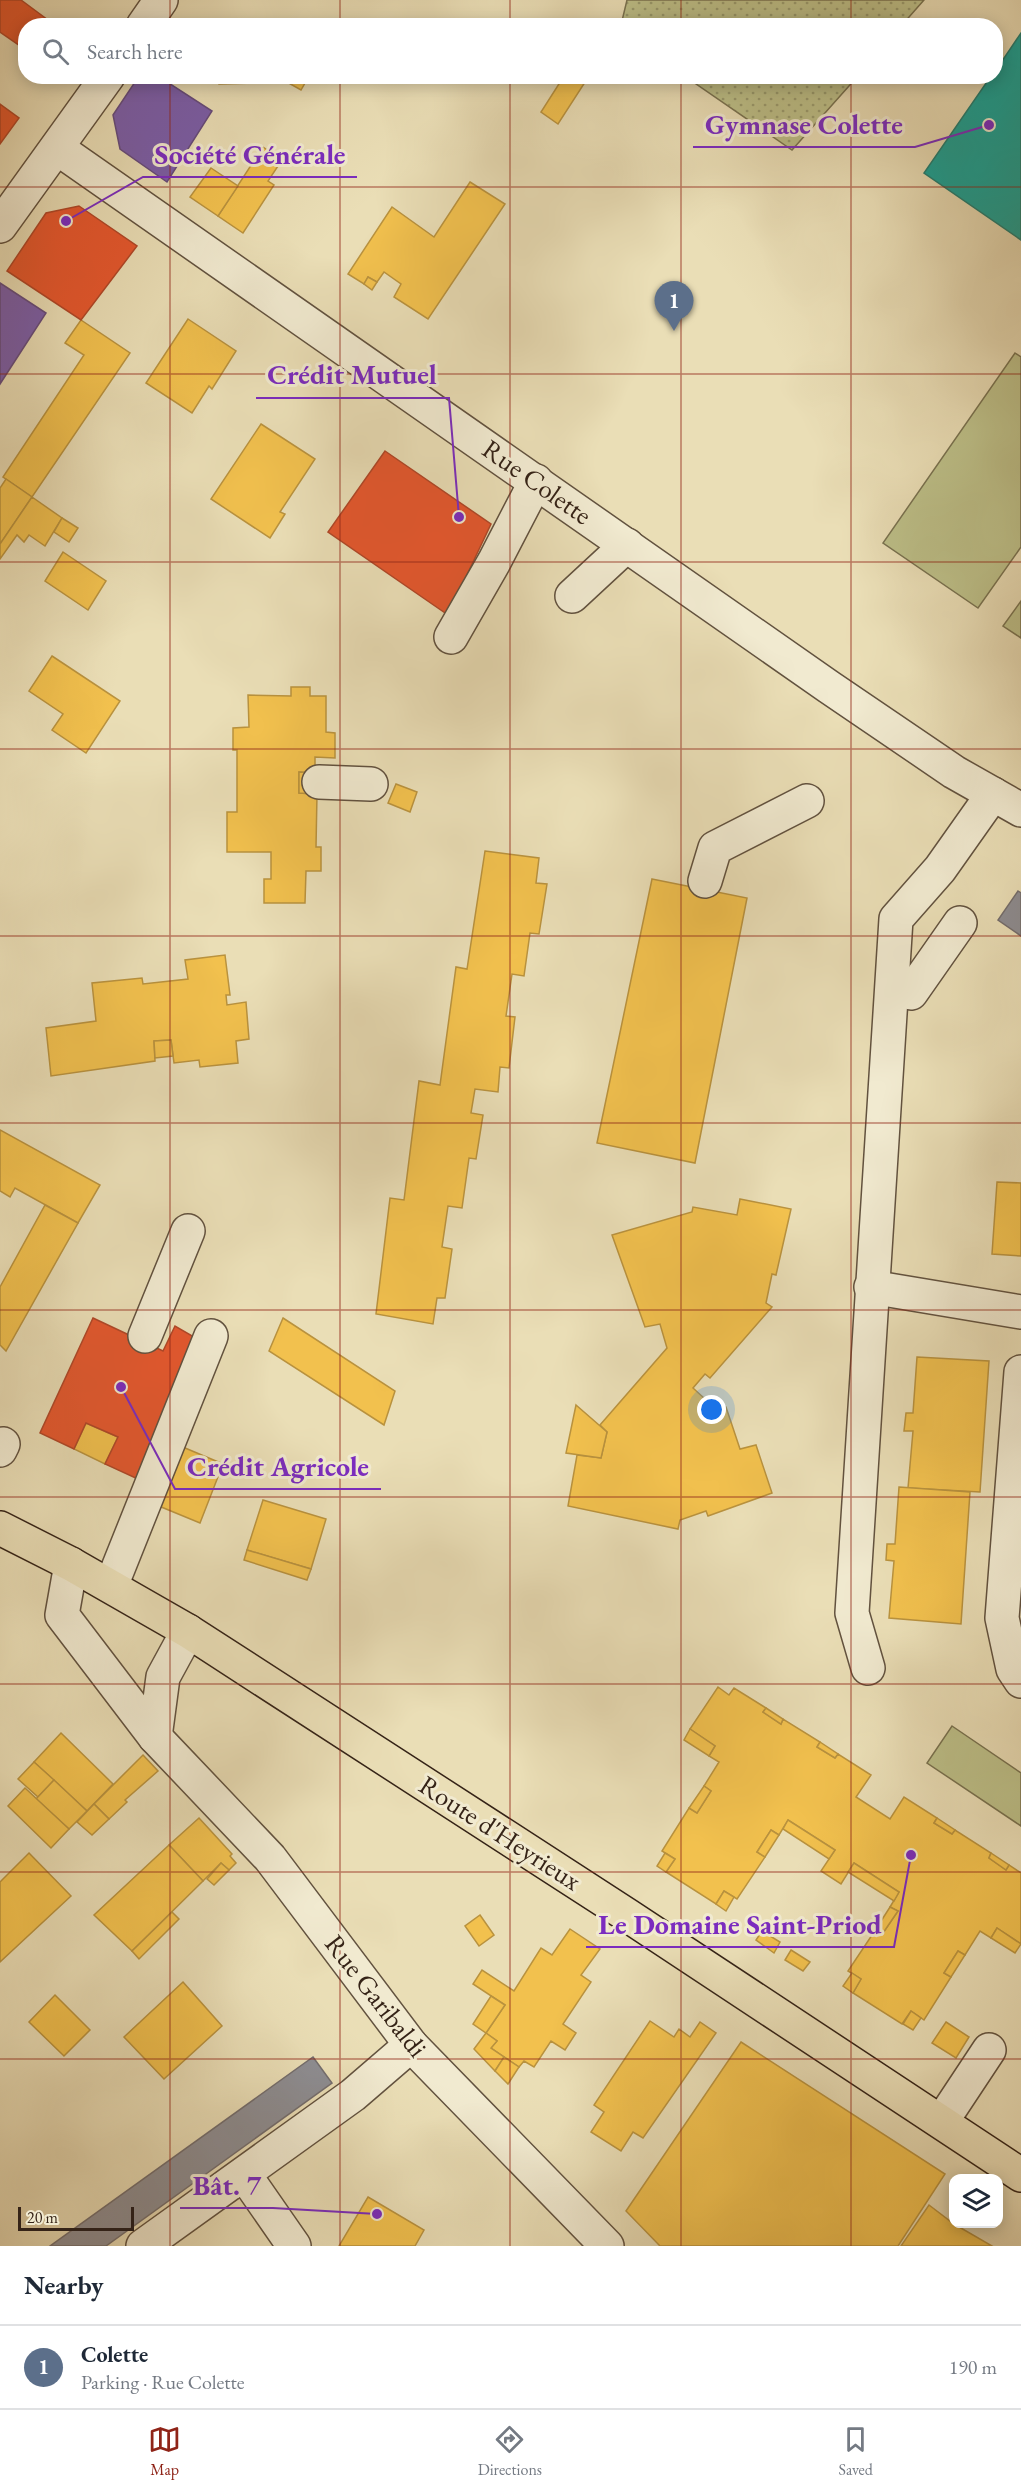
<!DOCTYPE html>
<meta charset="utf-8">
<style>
:root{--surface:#fff;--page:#f6f6f7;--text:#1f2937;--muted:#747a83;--line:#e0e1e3;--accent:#8f2418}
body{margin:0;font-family:"EB Garamond",serif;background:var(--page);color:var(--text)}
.controls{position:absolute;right:18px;bottom:18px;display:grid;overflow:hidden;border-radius:12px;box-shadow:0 3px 15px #0003}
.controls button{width:54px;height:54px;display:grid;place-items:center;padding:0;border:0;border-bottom:2px solid var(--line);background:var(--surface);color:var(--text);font:30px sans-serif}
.scale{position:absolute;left:18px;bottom:15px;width:116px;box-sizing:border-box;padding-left:6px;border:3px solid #352317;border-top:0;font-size:16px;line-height:21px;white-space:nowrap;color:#352317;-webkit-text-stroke:4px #f1ead0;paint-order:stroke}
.you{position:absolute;left:712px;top:1410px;width:21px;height:21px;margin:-15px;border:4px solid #fff;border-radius:50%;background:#1a73e8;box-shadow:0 0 0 9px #1a73e833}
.badge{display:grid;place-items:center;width:39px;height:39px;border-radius:50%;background:var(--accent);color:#fff;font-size:20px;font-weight:700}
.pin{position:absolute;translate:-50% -50px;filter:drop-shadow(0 2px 3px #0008)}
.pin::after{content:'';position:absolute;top:32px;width:21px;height:18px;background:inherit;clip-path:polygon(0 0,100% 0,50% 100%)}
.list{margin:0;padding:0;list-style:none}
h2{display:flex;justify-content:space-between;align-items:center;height:78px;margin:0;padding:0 24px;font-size:26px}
h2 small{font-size:20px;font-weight:400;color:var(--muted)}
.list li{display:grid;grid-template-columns:39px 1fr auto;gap:18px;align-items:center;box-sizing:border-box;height:84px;padding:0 24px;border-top:2px solid var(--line)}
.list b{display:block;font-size:22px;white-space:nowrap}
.list p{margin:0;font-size:20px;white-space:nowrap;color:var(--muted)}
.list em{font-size:20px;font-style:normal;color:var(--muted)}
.icon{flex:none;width:33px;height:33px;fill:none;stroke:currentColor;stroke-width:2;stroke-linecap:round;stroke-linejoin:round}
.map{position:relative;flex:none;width:1021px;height:2246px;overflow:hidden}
.search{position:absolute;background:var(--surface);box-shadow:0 3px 15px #0003;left:18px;right:18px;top:18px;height:66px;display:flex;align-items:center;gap:15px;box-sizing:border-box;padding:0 21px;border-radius:24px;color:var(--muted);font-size:22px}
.sheet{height:162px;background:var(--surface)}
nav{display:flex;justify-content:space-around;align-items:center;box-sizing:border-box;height:84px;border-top:2px solid var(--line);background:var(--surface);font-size:16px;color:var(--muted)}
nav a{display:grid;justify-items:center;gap:3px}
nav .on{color:var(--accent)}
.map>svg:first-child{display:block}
.park{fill:url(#park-dots);stroke:#797250;stroke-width:1.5}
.garden{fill:#bdc089;stroke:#797250;stroke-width:1.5}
.homes{fill:#f2c14e;stroke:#b9923e;stroke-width:1.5}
.shops{fill:#e4572e;stroke:#b04727;stroke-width:1.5}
.offices{fill:#7b5ea7;stroke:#664c7c;stroke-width:1.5}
.public{fill:#17a398;stroke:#207d71;stroke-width:1.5}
.industry{fill:#8d8d92;stroke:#736d6d;stroke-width:1.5}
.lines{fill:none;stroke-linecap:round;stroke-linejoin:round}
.minor-casing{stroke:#62523f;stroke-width:36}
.major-casing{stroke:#352317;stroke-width:36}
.minor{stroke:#f1ead0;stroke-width:33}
.major{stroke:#eadeb6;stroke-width:33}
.grid{fill:none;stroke:#8f2418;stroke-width:1.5;stroke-opacity:0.55}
.labels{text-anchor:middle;stroke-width:6;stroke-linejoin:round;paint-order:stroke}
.street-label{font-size:27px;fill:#352317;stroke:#f1ead0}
.leader{fill:none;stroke:#7b2cbf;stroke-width:2}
.callout-dot{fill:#7b2cbf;stroke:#f1ead0;stroke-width:2}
.callout-label{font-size:28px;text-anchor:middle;font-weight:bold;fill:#7b2cbf;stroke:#f1ead0;stroke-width:6;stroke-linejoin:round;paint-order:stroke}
</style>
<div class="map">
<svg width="1021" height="2246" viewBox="0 0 1021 2246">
<defs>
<pattern id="park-dots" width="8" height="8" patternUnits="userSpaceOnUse" patternTransform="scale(1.5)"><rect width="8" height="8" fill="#bdc089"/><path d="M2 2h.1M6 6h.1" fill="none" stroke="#9a9c6f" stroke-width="1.8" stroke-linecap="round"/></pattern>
</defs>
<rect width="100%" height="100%" fill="#eadeb6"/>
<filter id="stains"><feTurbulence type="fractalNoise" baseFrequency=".00333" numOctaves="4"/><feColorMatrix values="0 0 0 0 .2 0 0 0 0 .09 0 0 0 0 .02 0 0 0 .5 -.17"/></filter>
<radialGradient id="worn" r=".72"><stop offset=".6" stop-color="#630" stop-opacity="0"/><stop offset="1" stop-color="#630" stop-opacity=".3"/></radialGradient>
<g class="park">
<path d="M627 0H924L902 25H621Z"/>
<path d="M686 77H857L792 150Z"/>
</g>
<g class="garden">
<path d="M1015 353 1021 357V547L978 608 883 543Z"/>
<path d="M1021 601V638L1003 626Z"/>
<path d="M952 1726 1021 1773V1826L927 1763Z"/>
</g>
<g class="homes">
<path d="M218 76H309L301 90 287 82 219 84Z"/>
<path d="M564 76H589L558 124 541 112Z"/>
<path d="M263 147 282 160 268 181 274 185 243 233 218 216Z"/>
<path d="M211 168 238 186 218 216 190 197Z"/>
<path d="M470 182 505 204 428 319 394 297 401 284 384 272 377 282 368 277 364 284 348 274 392 207 434 237Z"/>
<path d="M368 277 377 282 372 290 364 284Z"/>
<path d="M188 319 236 351 212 389 209 386 192 413 146 383Z"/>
<path d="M81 320 130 353 32 497 3 477 84 355 65 343Z"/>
<path d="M261 424 315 459 280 512 285 514 270 538 211 499Z"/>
<path d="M6 479 32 497 0 544V488Z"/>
<path d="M32 497 62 518 45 546 29 535 24 542 17 535 0 559V544Z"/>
<path d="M62 518 78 528 69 542 54 532Z"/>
<path d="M63 552 106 581 88 610 45 581Z"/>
<path d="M52 656 120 701 86 753 52 730 63 714 29 691Z"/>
<path d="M291 687H310V696H326V732L335 733V758L315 757V773L299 772V793L317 794 316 847H321V871H306L305 903H264V879H271V852H227V812H237V750H233V728L249 727 248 695 291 696Z"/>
<path d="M299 772 315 773 314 794 299 793Z"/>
<path d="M396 784 417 792 410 812 388 803Z"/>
<path d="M485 851 539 858 536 883 547 884 539 934 530 933 524 976 512 974 506 1016 515 1017 509 1068 500 1067 498 1092 475 1089 471 1113 483 1115 476 1159 469 1158 462 1208 448 1206 442 1247 452 1249 445 1298H437L433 1324 376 1314 390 1198 404 1200 419 1081 440 1085 456 967 467 969Z"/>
<path d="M652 879 747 898 695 1163 597 1143Z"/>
<path d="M225 955 230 995H226L227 1005 246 1002 249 1039 236 1041 238 1063 200 1067 199 1060 174 1063 171 1040 154 1041 155 1061 51 1076 46 1028 96 1021 92 983 142 978 143 984 188 979 185 960Z"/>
<path d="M171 1040 173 1056 155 1058 154 1041Z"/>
<path d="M0 1130 100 1185 78 1223 15 1188 10 1197 0 1191Z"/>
<path d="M997 1182 1021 1183V1256L992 1254Z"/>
<path d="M740 1199 791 1209 776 1275 772 1274 766 1303 772 1307 710 1378 705 1374 693 1388 716 1409 726 1407 740 1449 756 1445 772 1493 708 1516 706 1511 680 1520 678 1529 568 1506 577 1455 601 1458 607 1432 600 1425 667 1348 660 1324 645 1327 612 1235 692 1212 693 1207 737 1215Z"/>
<path d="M45 1205 78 1223 6 1351 0 1345V1287Z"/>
<path d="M283 1318 395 1391 384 1425 269 1351Z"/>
<path d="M917 1357 989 1361 980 1492 908 1488 913 1431H904L906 1413H913Z"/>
<path d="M576 1405 607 1432 601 1458 566 1453Z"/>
<path d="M86 1423 118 1437 105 1464 74 1449Z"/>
<path d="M178 1445 223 1464 200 1523 154 1504Z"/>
<path d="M899 1487 970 1492 961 1624 889 1618 894 1561 886 1560 887 1544H895Z"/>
<path d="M263 1500 326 1519 311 1569 247 1550Z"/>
<path d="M247 1550 311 1569 307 1580 244 1560Z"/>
<path d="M718 1687 729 1695 734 1688 766 1708 763 1712 781 1724 783 1719 820 1742 817 1747 835 1758 838 1754 871 1775 856 1797 890 1819 904 1797 937 1818 934 1823 952 1834 955 1830 991 1853 989 1858 1006 1870 1009 1865 1021 1873V1944L997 1928 991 1938 980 1931 965 1955 958 1951 944 1973 951 1977 924 2020 911 2011 902 2024 853 1993 861 1979 848 1971 876 1929 883 1933 898 1911 890 1907 899 1892 854 1863 841 1884 821 1871 835 1850 788 1820 779 1835 771 1830 757 1852 765 1857 737 1899 724 1891 716 1904 666 1872 675 1859 662 1851 689 1808 697 1813 711 1791 704 1786 719 1762 709 1756 715 1746 690 1729Z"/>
<path d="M766 1708 783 1719 781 1724 763 1712Z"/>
<path d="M690 1729 715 1746 709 1756 684 1740Z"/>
<path d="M61 1733 113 1784 87 1811 34 1762Z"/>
<path d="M820 1742 838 1754 835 1758 817 1747Z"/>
<path d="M143 1755 158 1771 125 1800 127 1802 109 1819 94 1804Z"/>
<path d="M34 1762 54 1780 38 1797 18 1779Z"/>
<path d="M54 1780 87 1811 69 1829 36 1799Z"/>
<path d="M704 1786 711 1791 697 1813 689 1808Z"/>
<path d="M25 1788 69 1829 51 1848 8 1806Z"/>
<path d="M94 1804 109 1819 92 1835 77 1822Z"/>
<path d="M199 1818 232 1854 230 1856 236 1863 229 1870 221 1863 203 1881 169 1845Z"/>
<path d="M937 1818 955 1830 952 1834 934 1823Z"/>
<path d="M788 1820 835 1850 829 1859 783 1829Z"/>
<path d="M771 1830 779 1835 765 1857 757 1852Z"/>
<path d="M169 1845 203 1881 132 1951 94 1915Z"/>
<path d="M29 1853 71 1896 0 1962V1882Z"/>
<path d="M665 1853 675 1859 666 1872 657 1866Z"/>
<path d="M991 1853 1009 1865 1006 1870 989 1858Z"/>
<path d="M221 1863 229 1870 214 1885 207 1879Z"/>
<path d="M854 1863 899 1892 894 1901 848 1872Z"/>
<path d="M724 1891 734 1897 726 1911 716 1904Z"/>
<path d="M890 1907 898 1911 883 1933 876 1929Z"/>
<path d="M172 1912 179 1919 139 1959 132 1951Z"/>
<path d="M480 1915 494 1935 479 1946 465 1926Z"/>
<path d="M997 1928 1021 1944 1015 1953 991 1938Z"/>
<path d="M570 1929 600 1949 581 1975 591 1982 563 2024 576 2033 565 2050 551 2041 534 2067 524 2061 519 2067 491 2048 497 2041 486 2033 505 2005 473 1984 482 1970 514 1991 541 1948 552 1955Z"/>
<path d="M762 1931 780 1942 774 1953 756 1940Z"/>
<path d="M791 1950 810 1962 803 1971 785 1960Z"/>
<path d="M958 1951 965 1955 951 1977 944 1973Z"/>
<path d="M852 1973 861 1979 853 1993 843 1986Z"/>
<path d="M183 1982 222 2026 164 2079 124 2037Z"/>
<path d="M55 1995 90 2030 64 2056 29 2022Z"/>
<path d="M491 1996 505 2005 486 2033 473 2024Z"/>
<path d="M911 2011 921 2018 913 2030 903 2024Z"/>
<path d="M650 2021 674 2037 679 2029 690 2037 700 2022 716 2033 643 2138 633 2132 621 2151 591 2132 604 2112 594 2105Z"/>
<path d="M946 2022 969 2037 956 2058 932 2043Z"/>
<path d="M486 2033 497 2041 491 2048 504 2057 495 2071 474 2049Z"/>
<path d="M741 2042 945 2174 898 2246H660L626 2211Z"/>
<path d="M504 2057 519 2067 508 2084 495 2071Z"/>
<path d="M368 2197 424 2230 415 2246H339Z"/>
<path d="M929 2205 954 2224 992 2246H901Z"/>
</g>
<g class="shops">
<path d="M0 0H21L56 26H26V50L0 32Z"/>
<path d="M0 104 19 118 0 144Z"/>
<path d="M79 206 137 246 81 320 7 271 46 213Z"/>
<path d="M385 451 491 524 448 615 328 532Z"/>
<path d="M93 1318 163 1351 175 1326 201 1341 140 1480 105 1464 118 1437 86 1423 74 1449 40 1433Z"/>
</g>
<g class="offices">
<path d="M139 76H158L212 111 167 182 120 149 113 115Z"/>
<path d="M0 283 46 313 0 384Z"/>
</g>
<path class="public" d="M1021 33V240L924 173 991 76H996V70Z"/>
<g class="industry">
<path d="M1018 891 1021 893V936L998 920Z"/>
<path d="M313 2057 332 2083 106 2246H50Z"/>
</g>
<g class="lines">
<g class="minor-casing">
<g id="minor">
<path d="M143 26 161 0"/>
<path d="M57 148 829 687 954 772 1021 810"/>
<path d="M0 226 108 76"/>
<path d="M572 596 627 545"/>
<path d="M451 637 494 562 536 481"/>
<path d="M319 782 371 784"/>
<path d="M705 881 715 848 807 801"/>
<path d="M911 993 960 923"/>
<path d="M871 1287 1021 1312"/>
<path d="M145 1336 188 1231"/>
<path d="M1021 1372 1002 1618 1013 1669 1021 1681"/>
<path d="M0 1450 3 1444"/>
<path d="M71 1564 62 1615 155 1737 270 1858 411 2045 607 2246"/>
<path d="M111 1586 211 1336"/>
<path d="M868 1668 852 1613 896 919 940 869 993 794"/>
<path d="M155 1737 163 1677 188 1631"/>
<path d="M942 2121 989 2050"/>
<path d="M244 2174 294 2246"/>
<path d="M143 2246 353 2095 411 2045"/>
</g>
</g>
<g class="major-casing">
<path id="major" d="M0 1528 71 1564 188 1631 627 1915 1021 2175"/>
</g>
<use href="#minor" class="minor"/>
<use href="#major" class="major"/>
</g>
<path class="grid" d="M170 0V26M340 0V26M510 0V26M681 0V26M851 0V26M170 76V2246M340 76V2246M510 76V2246M681 76V2246M851 76V2246M0 187H1021M0 374H1021M0 562H1021M0 749H1021M0 936H1021M0 1123H1021M0 1310H1021M0 1497H1021M0 1684H1021M0 1872H1021M0 2059H1021"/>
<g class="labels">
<g class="street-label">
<text transform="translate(537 482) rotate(35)" y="9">Rue Colette</text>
<text transform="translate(500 1833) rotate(33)" y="9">Route d'Heyrieux</text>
<text transform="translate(376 1996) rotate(52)" y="9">Rue Garibaldi</text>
</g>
</g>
<path class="leader" d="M989 125L915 147H693M66 221L143 177H357M459 517L449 398H256M121 1387L175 1489H381M911 1855L894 1947H586M377 2214L273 2208H180"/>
<g class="callout-dot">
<circle cx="989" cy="125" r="6"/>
<circle cx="66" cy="221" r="6"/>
<circle cx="459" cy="517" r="6"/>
<circle cx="121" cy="1387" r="6"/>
<circle cx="911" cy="1855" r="6"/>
<circle cx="377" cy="2214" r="6"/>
</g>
<g class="callout-label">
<text x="804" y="134">Gymnase Colette</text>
<text x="250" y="164">Société Générale</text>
<text x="352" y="384">Crédit Mutuel</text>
<text x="278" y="1476">Crédit Agricole</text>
<text x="740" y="1934">Le Domaine Saint-Priod</text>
<text x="227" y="2195">Bât. 7</text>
</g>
<rect width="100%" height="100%" filter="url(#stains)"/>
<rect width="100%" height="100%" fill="url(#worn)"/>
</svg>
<div class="controls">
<button><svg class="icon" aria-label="layers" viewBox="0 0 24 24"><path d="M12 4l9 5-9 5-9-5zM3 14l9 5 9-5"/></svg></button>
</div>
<div class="scale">20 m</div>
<div class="you"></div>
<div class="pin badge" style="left:674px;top:331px;background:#5c6f8a">1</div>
<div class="search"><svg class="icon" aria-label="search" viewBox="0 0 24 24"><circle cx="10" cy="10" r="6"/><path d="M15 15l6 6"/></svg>Search here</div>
</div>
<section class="sheet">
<h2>Nearby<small></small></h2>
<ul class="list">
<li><span class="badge" style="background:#5c6f8a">1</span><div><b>Colette</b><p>Parking · Rue Colette</p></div><em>190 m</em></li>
</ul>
</section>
<nav>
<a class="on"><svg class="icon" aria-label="map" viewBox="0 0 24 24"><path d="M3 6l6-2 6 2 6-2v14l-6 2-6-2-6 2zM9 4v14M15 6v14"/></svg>Map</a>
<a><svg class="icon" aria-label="directions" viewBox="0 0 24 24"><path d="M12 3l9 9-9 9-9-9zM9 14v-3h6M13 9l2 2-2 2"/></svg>Directions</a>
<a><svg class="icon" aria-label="saved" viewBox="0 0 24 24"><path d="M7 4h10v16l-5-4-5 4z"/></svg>Saved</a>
</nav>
